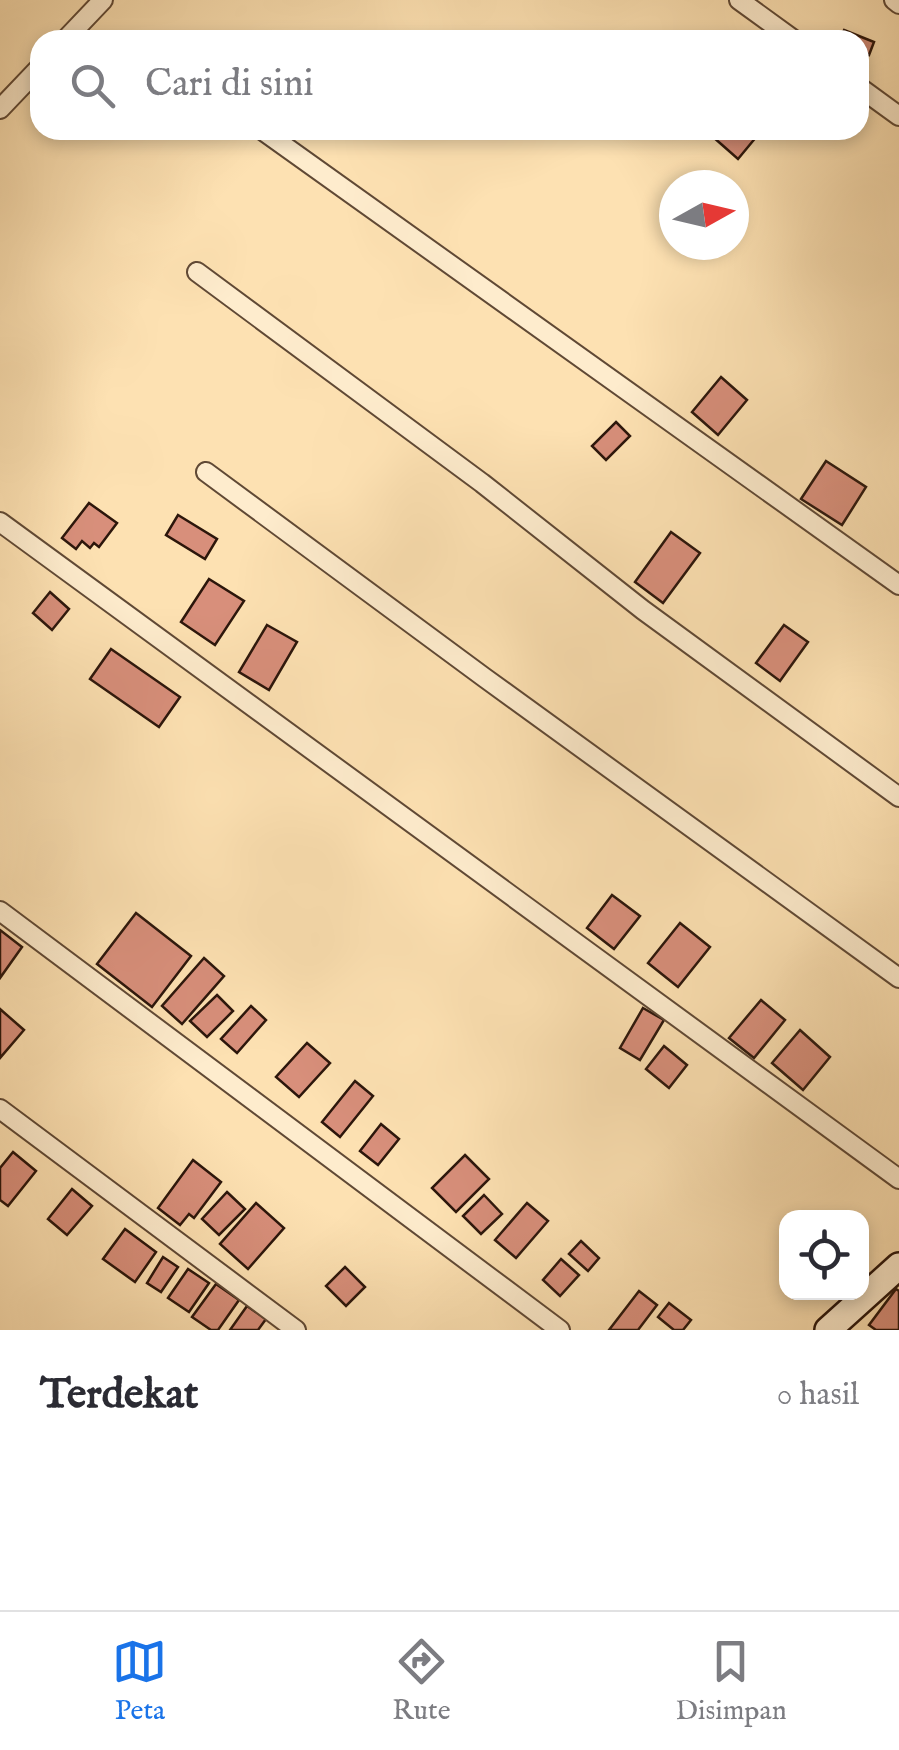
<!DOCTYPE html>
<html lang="id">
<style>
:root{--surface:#fff;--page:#f2f2f3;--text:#2b2b33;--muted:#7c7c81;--line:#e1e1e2;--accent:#1a73e8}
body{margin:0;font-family:"IM FELL English",serif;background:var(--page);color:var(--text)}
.controls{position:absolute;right:30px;bottom:30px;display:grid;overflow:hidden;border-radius:20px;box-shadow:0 5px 15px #0003}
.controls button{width:90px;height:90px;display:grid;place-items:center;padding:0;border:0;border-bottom:2px solid var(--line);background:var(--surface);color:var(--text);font:50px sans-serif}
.compass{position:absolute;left:659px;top:170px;width:90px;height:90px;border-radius:50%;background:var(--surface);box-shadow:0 5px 15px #0003;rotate:82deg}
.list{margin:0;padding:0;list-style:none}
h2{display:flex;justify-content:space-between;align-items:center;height:130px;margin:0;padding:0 40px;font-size:42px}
h2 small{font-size:32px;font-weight:400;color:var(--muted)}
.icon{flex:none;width:55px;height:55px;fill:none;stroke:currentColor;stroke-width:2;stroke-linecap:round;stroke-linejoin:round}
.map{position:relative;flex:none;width:899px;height:1330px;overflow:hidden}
.search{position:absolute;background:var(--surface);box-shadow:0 5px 15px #0003;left:30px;right:30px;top:30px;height:110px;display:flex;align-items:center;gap:25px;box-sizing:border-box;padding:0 35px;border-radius:30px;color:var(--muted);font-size:38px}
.sheet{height:280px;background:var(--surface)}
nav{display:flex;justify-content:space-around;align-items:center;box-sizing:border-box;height:140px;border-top:2px solid var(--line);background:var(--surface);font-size:28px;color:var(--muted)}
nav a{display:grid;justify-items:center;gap:5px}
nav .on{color:var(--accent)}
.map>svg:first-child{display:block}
.building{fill:#d88f7b;stroke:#2c160b;stroke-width:2.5}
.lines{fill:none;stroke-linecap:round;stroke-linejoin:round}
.street-casing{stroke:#604935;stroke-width:22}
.secondary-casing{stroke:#2c160b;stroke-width:30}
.street{stroke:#feeccd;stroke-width:18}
.secondary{stroke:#feeccd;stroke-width:25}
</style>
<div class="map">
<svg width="899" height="1330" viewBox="0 0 899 1330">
<rect width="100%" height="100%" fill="#fde1b2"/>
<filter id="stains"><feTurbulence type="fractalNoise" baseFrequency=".002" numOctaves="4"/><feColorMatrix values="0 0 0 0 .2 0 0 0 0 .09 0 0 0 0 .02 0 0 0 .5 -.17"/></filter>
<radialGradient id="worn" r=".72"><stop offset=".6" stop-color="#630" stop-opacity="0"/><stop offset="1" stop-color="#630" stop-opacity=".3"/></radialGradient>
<g class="building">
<path d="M844 30 874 42 869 55 859 51V40H840Z"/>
<path d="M717 130H762L738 159 712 136Z"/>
<path d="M721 377 747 400 718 435 692 412Z"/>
<path d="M616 422 630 436 606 460 592 446Z"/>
<path d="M826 461 866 487 842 525 801 499Z"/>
<path d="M89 503 117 523 99 547 94 543 90 548 82 541 76 549 62 538Z"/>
<path d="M178 515 217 539 205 559 166 535Z"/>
<path d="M671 532 700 553 663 603 635 582Z"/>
<path d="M209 579 244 601 215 645 181 622Z"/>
<path d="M50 592 69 609 52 630 33 613Z"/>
<path d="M267 625 297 642 269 690 239 672Z"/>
<path d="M784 625 808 642 780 681 756 663Z"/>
<path d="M111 649 180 697 159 727 90 679Z"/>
<path d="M612 895 640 916 614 949 587 928Z"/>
<path d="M136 913 191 956 152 1007 97 964Z"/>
<path d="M680 923 710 947 678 987 648 963Z"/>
<path d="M0 930 22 947 0 978Z"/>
<path d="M204 958 224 976 182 1024 162 1006Z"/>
<path d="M217 995 233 1011 207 1037 190 1021Z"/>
<path d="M761 1000 785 1020 754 1058 729 1038Z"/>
<path d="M251 1006 266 1020 237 1053 221 1039Z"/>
<path d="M643 1008 664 1020 640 1060 620 1048Z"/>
<path d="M0 1009 24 1030 0 1058Z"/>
<path d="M800 1030 830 1057 803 1090 772 1063Z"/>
<path d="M307 1043 330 1063 299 1097 276 1077Z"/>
<path d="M664 1046 687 1065 669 1088 646 1069Z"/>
<path d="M355 1081 373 1096 340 1137 322 1122Z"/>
<path d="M381 1124 399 1139 378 1165 360 1151Z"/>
<path d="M13 1152 36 1171 8 1206 0 1200V1168Z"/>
<path d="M465 1155 489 1179 456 1212 432 1188Z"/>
<path d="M193 1160 221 1182 194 1218 189 1214 180 1225 158 1208Z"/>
<path d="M72 1189 92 1206 67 1235 48 1219Z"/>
<path d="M227 1192 245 1209 219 1235 202 1219Z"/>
<path d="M484 1195 502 1214 481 1234 463 1216Z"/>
<path d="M256 1203 284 1228 248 1269 220 1244Z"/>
<path d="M527 1203 548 1221 516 1258 495 1240Z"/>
<path d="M125 1229 156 1252 135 1282 103 1259Z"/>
<path d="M581 1241 599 1258 588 1271 569 1254Z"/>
<path d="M163 1257 178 1267 161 1292 147 1283Z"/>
<path d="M561 1259 579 1275 560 1296 543 1280Z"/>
<path d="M345 1267 365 1287 346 1306 326 1286Z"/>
<path d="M188 1269 209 1283 189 1312 168 1298Z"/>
<path d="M216 1284 239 1300 218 1330H211L192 1317Z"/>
<path d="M896 1289 899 1291V1330H876L869 1325Z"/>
<path d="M639 1291 657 1305 638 1330H609Z"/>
<path d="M669 1303 691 1320 683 1330H674L658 1317Z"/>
<path d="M247 1306 266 1319 258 1330H230Z"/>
</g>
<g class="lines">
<g class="street-casing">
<g id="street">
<path d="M739 0 794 40"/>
<path d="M894 0 899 4"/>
<path d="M65 40 103 0"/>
<path d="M859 87 899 116"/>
<path d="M0 109 40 67"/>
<path d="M262 130 899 585"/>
<path d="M197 272 482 483 643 610 899 797"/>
<path d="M206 472 485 678 899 978"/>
<path d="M0 522 899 1179"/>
<path d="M0 911 560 1330"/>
<path d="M0 1109 296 1330"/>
</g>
</g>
<g class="secondary-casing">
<path id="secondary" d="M828 1330 899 1266"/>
</g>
<use href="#street" class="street"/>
<use href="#secondary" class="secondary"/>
</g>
<rect width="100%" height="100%" filter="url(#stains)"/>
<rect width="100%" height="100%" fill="url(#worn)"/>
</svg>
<div class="controls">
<button><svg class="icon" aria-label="locate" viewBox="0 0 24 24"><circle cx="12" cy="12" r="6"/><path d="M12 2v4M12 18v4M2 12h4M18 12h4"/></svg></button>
</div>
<svg class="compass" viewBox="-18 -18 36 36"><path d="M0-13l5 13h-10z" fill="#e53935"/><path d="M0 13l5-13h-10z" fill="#7c7c81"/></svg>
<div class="search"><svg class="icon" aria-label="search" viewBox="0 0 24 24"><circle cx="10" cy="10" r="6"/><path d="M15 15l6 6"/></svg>Cari di sini</div>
</div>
<section class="sheet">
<h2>Terdekat<small>0 hasil</small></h2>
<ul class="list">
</ul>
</section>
<nav>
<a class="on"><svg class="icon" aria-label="map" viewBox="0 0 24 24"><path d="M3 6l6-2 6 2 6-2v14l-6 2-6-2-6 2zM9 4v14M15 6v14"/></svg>Peta</a>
<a><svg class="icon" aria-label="directions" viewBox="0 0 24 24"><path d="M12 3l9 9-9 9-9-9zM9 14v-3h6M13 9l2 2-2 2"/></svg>Rute</a>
<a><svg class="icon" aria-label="saved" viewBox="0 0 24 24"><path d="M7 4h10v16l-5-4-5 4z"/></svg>Disimpan</a>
</nav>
